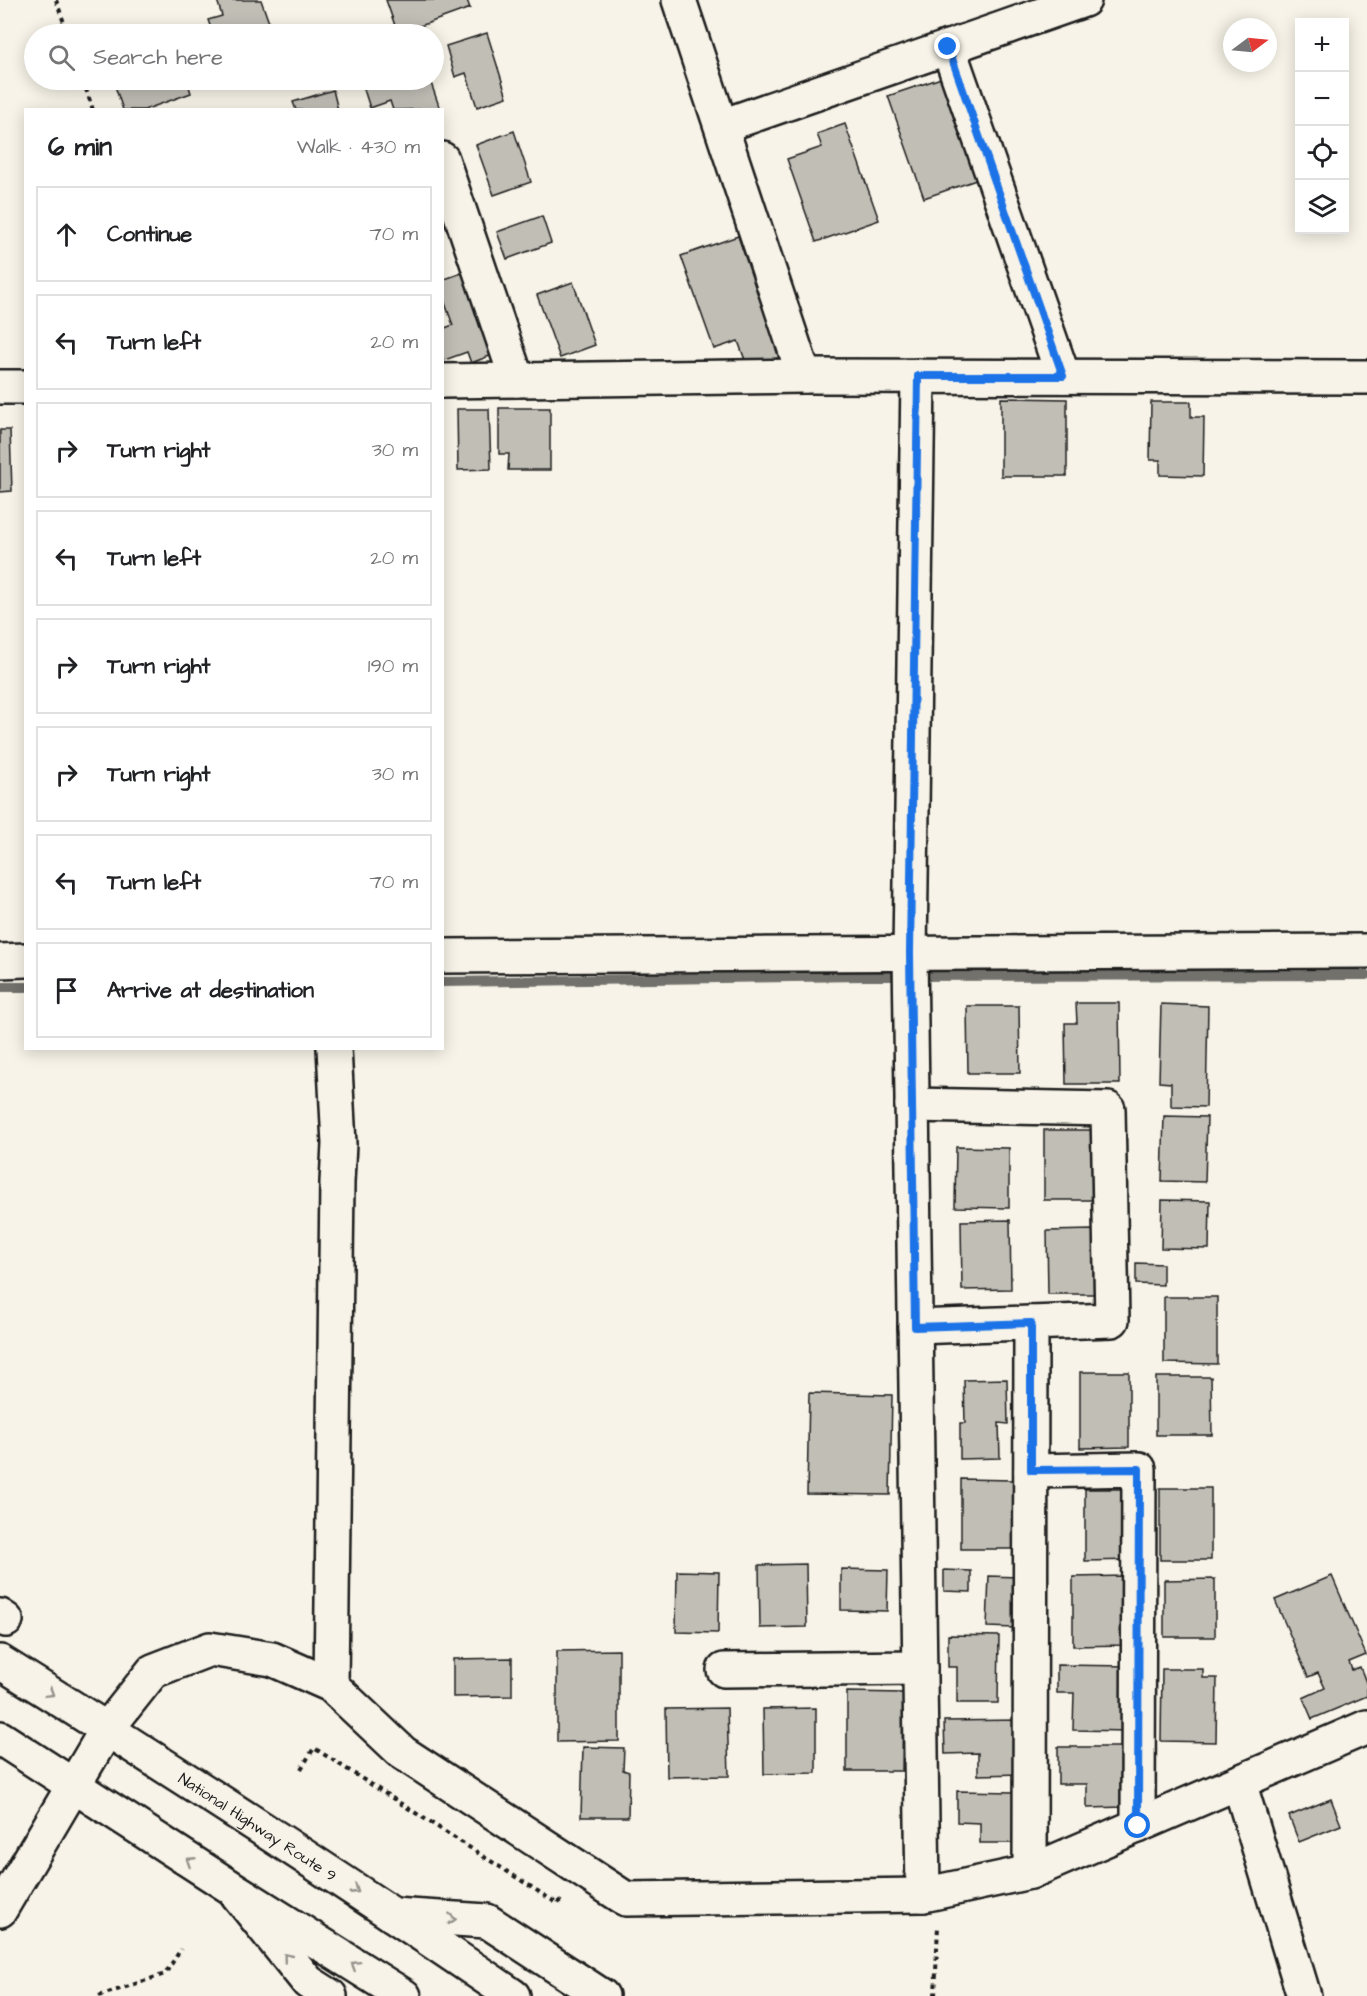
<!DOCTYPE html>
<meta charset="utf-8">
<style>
:root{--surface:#fff;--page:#f2f2f2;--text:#202124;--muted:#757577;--line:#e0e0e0}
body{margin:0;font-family:"Architects Daughter",sans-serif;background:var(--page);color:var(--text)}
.controls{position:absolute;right:18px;top:18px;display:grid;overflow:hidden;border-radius:0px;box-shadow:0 3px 15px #0003}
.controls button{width:54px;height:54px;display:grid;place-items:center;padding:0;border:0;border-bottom:2px solid var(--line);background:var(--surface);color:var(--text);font:30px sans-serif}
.compass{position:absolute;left:1223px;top:18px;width:54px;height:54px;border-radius:50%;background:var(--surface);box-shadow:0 3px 15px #0003;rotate:74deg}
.stop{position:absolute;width:18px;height:18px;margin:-14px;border:4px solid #1a73e8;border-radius:50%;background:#fff}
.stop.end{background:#1a73e8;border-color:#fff;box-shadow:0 2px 6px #0008}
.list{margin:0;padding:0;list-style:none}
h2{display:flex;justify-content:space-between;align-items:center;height:78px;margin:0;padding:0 24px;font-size:26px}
h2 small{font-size:20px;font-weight:400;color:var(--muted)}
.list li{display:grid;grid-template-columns:39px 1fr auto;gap:18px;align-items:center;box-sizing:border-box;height:96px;margin:0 12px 12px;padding:0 12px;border:2px solid var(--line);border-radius:0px}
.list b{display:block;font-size:22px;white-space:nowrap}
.list em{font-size:20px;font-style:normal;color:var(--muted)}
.icon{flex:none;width:33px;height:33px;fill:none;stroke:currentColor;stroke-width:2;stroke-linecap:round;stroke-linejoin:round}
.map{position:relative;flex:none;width:1367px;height:1996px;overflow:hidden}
.search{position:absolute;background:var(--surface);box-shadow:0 3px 15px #0003;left:24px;top:24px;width:420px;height:66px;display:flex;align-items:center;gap:15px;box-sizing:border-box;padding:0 21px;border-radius:33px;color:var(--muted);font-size:22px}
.panel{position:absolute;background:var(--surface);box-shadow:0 3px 15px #0003;left:24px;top:108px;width:420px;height:942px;border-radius:0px}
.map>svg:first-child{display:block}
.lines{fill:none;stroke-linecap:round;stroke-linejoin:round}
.stream{stroke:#72716c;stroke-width:10}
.building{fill:#c0beb5;stroke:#1c1c1c;stroke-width:1.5}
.minor-casing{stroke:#1c1c1c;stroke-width:38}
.highway-casing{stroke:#1c1c1c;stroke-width:38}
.path{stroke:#1c1c1c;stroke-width:4;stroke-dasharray:4.5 4.5;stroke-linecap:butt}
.minor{stroke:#f7f3e8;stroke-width:33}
.highway{stroke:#f7f3e8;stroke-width:33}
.oneway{stroke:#94928c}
.route{stroke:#1a73e8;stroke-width:8}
.labels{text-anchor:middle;stroke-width:4.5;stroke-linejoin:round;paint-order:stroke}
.street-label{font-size:16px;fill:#1c1c1c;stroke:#f7f3e8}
</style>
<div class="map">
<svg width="1367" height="1996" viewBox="0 0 1367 1996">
<rect width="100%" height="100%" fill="#f7f3e8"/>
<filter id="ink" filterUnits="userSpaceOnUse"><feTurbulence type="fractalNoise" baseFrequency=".0167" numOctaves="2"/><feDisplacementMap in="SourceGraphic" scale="12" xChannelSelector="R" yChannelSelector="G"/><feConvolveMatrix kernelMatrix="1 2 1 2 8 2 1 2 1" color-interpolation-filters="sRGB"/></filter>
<g filter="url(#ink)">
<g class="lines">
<g class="stream">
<path d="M442 982 866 976 1367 975"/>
<path d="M0 987H26"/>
</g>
</g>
<g class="building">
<path d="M217 0H261L273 34H213L208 20 222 16Z"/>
<path d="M386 0H467L470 8 398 34Z"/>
<path d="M487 33 507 97 477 107 466 73 455 77 446 46Z"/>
<path d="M944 77 979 179 924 198 888 96Z"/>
<path d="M113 80H187L191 93 144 110H123Z"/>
<path d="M361 80H430L440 109 393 110 390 101 370 108Z"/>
<path d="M333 90 338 110H296L293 102Z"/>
<path d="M845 124 879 220 816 242 787 159 822 147 817 134Z"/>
<path d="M514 131 531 182 494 195 476 145Z"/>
<path d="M542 216 551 243 507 259 497 232Z"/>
<path d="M738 236 781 357 748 368 738 341 714 349 681 256Z"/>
<path d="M473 269 503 351 471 363 467 352 442 361V329L453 325 442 295V280Z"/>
<path d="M573 282 595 345 560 358 537 295Z"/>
<path d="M1001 398 1067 399V476H1001Z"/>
<path d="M1151 402H1191V417H1204L1203 476 1160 475V460H1150Z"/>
<path d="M499 408H550V470H508L509 454H499Z"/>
<path d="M457 409H489L491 469 458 470Z"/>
<path d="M0 430H10L12 491 0 492Z"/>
<path d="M1076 1003H1119L1120 1084H1066L1065 1023H1077Z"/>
<path d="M1161 1004 1208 1006 1206 1107 1171 1106V1083L1159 1082Z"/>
<path d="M967 1006H1019L1020 1073H968Z"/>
<path d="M1164 1116 1207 1117 1205 1182 1162 1181Z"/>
<rect x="1044" y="1130" width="52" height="70"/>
<path d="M956 1147 1009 1148V1208L955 1207Z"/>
<path d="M1162 1200 1210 1201 1209 1249 1161 1248Z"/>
<path d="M1010 1220 1011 1289 962 1290 961 1221Z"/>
<path d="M1093 1230 1094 1294H1048L1047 1231Z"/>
<path d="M1136 1263 1163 1264V1285L1136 1284Z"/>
<path d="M1164 1297H1217V1364L1164 1363Z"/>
<path d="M1080 1372H1129V1447L1080 1448Z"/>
<path d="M1156 1377H1211L1212 1435H1156Z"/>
<path d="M1007 1379 1008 1424 999 1423 1000 1458 960 1459V1423H965L964 1380Z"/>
<path d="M809 1393 892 1395 890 1495 807 1494Z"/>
<path d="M961 1479 1013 1480V1549H961Z"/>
<rect x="1160" y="1488" width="51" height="72"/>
<path d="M1085 1489H1132V1560L1085 1561Z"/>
<path d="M806 1564 807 1627 760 1628 759 1565Z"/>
<path d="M841 1569 888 1570 887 1611 841 1610Z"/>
<path d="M944 1570 971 1571V1592L944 1591Z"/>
<path d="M677 1571 719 1572 718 1633 676 1632Z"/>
<path d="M989 1576 1017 1577 1015 1628 987 1627Z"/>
<path d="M1126 1576V1645L1073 1646V1577Z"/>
<path d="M1332 1576 1366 1655 1349 1662 1352 1670 1360 1667 1367 1685V1696L1312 1719 1303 1698 1325 1688 1318 1673 1308 1677 1275 1600Z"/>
<path d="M1215 1579V1637H1164V1580Z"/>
<path d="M948 1635 999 1636 998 1703H957V1667H948Z"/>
<path d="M619 1650V1741L557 1742V1651Z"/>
<path d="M512 1658V1696L453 1697V1659Z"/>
<path d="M1057 1665 1131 1666 1130 1731 1073 1730 1074 1693H1057Z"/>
<path d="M1162 1669H1203V1678H1217L1216 1742 1161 1741Z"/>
<path d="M847 1692 903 1693 902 1771H847Z"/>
<path d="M727 1708 729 1776 667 1777 666 1709Z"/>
<path d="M816 1708V1773L764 1774 763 1709Z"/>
<path d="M1020 1720 1021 1774 978 1775V1753L945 1754 944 1721Z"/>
<path d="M583 1747 624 1748 623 1770 629 1772 628 1817H581Z"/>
<path d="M1058 1747H1125V1807L1087 1808V1784H1058Z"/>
<path d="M957 1791 1014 1792V1843H980V1823L957 1822Z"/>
<path d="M1331 1799 1341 1825 1299 1842 1289 1816Z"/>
</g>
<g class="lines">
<g class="minor-casing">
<g id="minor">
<path d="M679 0 804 376"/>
<path d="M948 47 1063 376"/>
<path d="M722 126 1084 0"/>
<path d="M442 159 517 380"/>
<path d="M918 376 910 953 923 1895"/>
<path d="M442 381 804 376 1367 377"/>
<path d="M0 387H26"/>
<path d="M442 956 1367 951"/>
<path d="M0 961 26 960"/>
<path d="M912 1105 1108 1109 1112 1320 915 1327"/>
<path d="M1031 1471 1139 1469 1138 1826"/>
<path d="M0 1616 6 1620"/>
<path d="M724 1670 920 1668"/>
<path d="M331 1685 337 1182 339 1144 334 1048"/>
<path d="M1239 1782 1304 1996"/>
<path d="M1030 1872 1031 1323"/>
<path d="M237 1894 308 1982 330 1996"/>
<path d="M0 1910 107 1729 153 1671 210 1649 272 1659 331 1685 403 1753 626 1899 923 1895 1030 1872 1367 1727"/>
<path d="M393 1915 487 1921 602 1996"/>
</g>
</g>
<g class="highway-casing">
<g id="highway">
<path id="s1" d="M0 1662C173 1770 345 1881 513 1996"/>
<path d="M0 1738 232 1888 404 1996"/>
</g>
</g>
<g class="path">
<path d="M56 0 68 34"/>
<path d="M83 80 93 110"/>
<path d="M301 1769 314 1748 558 1904 562 1897"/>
<path d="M99 1996 165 1974 181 1949"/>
<path d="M935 1996 938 1925"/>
</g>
<use href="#minor" class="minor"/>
<use href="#highway" class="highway"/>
</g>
<defs><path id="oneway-chevron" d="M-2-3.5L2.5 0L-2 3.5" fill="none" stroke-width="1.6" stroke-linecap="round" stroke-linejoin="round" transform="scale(1.5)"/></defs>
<g class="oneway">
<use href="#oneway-chevron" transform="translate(50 1693) rotate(32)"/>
<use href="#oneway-chevron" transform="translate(190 1861) rotate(-147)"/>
<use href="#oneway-chevron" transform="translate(355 1890) rotate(33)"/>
<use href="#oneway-chevron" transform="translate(452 1919) rotate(4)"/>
<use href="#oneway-chevron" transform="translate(287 1957) rotate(-129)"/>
<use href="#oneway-chevron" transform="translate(355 1965) rotate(-148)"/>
</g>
</g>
<g class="lines" filter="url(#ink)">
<path class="route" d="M948 47 1063 376H918L910 953 915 1327 1031 1323V1470L1139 1469 1138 1826"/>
</g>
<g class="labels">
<g class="street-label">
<text dy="6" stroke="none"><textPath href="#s1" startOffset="306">National Highway Route 9</textPath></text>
</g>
</g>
</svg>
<div class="controls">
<button>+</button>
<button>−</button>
<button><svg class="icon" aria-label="locate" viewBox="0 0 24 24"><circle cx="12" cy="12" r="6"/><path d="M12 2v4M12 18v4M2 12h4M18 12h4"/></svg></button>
<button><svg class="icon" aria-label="layers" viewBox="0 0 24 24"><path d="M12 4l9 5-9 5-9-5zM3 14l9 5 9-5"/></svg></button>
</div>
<svg class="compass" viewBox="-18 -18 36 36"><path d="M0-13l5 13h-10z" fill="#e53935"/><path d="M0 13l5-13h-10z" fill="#757577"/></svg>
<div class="stop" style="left:1138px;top:1826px"></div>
<div class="stop end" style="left:948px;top:47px"></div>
<div class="search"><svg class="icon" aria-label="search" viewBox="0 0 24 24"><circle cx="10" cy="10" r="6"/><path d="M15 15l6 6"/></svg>Search here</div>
<section class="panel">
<h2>6 min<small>Walk · 430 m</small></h2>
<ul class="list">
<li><svg class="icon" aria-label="ahead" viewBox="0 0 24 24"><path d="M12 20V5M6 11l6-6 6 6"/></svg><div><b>Continue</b></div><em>70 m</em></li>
<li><svg class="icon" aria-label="left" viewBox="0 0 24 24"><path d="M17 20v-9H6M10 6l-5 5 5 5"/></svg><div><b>Turn left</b></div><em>20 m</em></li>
<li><svg class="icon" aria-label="right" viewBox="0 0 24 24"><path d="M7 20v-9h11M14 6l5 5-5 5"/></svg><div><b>Turn right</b></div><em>30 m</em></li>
<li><svg class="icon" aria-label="left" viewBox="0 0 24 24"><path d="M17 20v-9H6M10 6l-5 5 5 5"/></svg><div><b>Turn left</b></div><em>20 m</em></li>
<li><svg class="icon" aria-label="right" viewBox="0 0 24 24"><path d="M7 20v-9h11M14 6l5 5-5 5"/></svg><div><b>Turn right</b></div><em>190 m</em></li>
<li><svg class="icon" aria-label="right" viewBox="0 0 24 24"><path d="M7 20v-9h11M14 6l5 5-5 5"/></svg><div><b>Turn right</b></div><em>30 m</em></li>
<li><svg class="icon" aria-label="left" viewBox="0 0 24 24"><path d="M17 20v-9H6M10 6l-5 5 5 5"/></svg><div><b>Turn left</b></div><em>70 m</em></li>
<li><svg class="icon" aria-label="arrive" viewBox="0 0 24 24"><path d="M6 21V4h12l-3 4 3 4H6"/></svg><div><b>Arrive at destination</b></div></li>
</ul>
</section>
</div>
